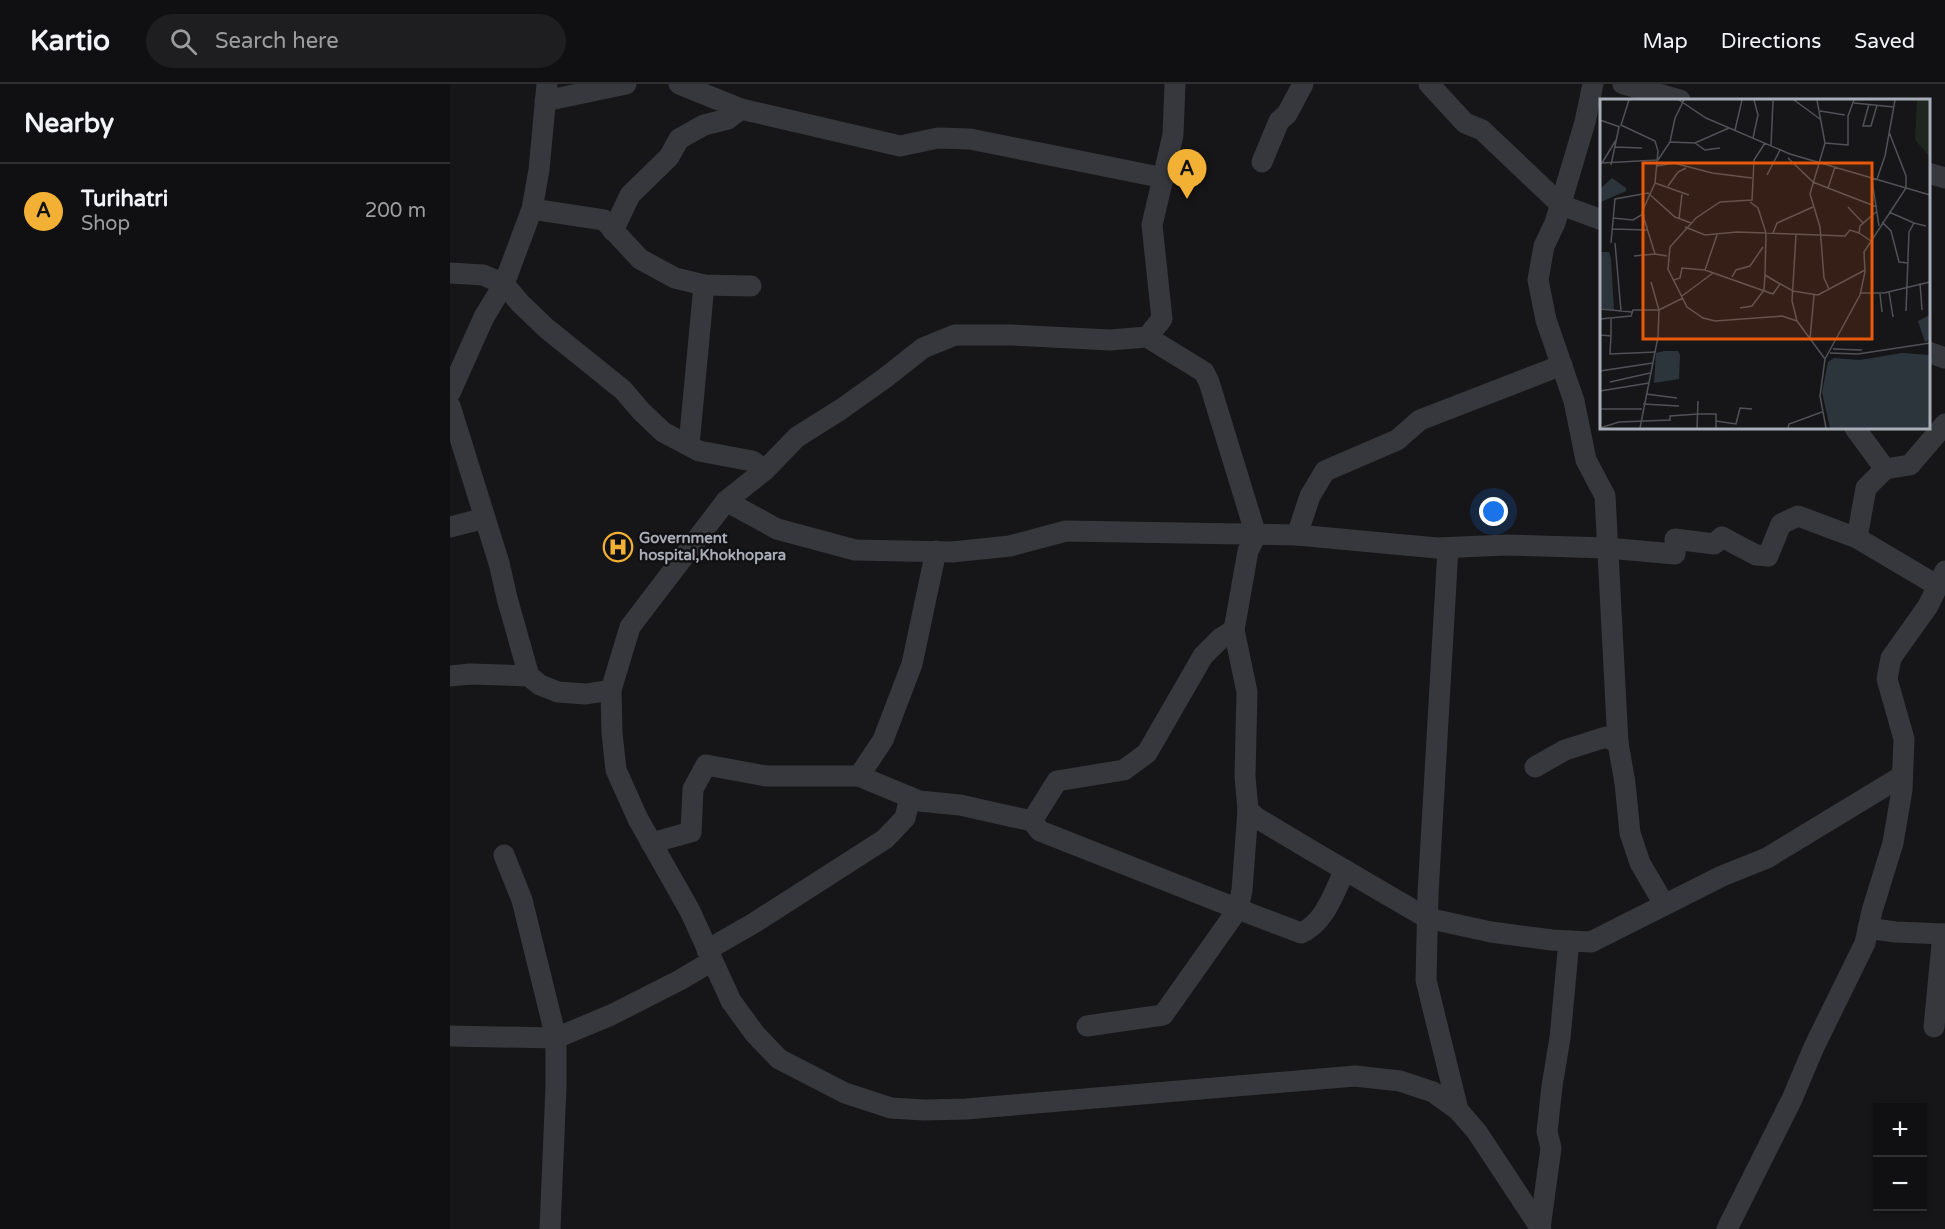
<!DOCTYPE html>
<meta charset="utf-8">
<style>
:root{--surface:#101012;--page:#1e1e20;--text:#f1f3f6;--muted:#9c9d9f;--line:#303032;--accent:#f2b134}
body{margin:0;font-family:"Varela Round",sans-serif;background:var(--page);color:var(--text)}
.controls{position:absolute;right:18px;bottom:18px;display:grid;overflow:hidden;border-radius:0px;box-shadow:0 2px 4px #0004}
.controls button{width:54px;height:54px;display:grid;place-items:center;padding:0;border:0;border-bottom:2px solid var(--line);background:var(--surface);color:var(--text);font:30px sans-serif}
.you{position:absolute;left:1044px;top:428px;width:21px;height:21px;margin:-15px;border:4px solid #fff;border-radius:50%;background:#1a73e8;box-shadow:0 0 0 9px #1a73e833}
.badge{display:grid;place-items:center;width:39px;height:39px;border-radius:50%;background:var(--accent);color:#111;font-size:20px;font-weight:700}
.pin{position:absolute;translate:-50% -50px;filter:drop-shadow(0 2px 3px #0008)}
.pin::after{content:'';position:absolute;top:32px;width:21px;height:18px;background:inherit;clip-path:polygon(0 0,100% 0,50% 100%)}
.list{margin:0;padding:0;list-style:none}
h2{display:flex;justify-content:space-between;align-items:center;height:78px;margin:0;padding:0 24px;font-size:26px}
h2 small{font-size:20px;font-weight:400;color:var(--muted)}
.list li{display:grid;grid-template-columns:39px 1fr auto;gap:18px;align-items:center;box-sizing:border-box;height:96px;padding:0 24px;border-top:2px solid var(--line)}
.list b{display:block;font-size:22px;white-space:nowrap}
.list p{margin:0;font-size:20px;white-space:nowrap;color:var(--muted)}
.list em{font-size:20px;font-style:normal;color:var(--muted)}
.icon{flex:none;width:33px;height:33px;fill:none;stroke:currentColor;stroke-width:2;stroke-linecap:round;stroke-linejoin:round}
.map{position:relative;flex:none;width:1495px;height:1145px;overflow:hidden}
header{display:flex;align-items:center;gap:36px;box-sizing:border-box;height:84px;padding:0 30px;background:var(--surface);border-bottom:2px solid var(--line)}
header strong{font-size:28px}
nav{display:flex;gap:33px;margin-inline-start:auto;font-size:21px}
.search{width:420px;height:54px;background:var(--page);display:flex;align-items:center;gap:15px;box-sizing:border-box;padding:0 21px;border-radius:33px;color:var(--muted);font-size:22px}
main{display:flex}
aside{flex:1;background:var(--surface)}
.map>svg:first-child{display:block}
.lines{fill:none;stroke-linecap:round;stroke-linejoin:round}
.minor{stroke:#37383d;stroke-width:21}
.labels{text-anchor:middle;stroke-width:5;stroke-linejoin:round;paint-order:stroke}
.poi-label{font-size:15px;font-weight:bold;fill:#a8adb8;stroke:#111113;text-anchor:start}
.inset-road{fill:none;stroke:#505258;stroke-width:1.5}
.view{fill:#e8590c;fill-opacity:0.15;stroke:#e8590c;stroke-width:3}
.inset-edge{fill:none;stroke:#a8adb8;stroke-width:3}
</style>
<header>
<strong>Kartio</strong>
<div class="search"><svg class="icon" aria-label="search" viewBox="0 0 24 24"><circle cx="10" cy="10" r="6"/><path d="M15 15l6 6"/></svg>Search here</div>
<nav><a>Map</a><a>Directions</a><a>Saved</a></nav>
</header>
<main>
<aside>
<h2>Nearby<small></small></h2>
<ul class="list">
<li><span class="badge">A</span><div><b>Turihatri</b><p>Shop</p></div><em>200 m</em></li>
</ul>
</aside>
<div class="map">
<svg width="1495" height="1145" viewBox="0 0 1495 1145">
<rect width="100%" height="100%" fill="#161618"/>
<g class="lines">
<g class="minor">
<path d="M229 0 291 25 450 62 488 54 520 55 714 94"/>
<path d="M725 0 723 51 702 141 712 235 697 253 660 256 561 251H505L473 264 435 294 390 326 347 353 315 386 276 417 180 543 161 606 162 649 166 686 188 735 240 827 281 917 305 950 329 975 395 1009 441 1024 474 1026 516 1025 905 992 950 997 983 1008 1008 1026 1027 1048 1091 1145"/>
<path d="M979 0 1015 39 1032 46 1111 121 1152 136"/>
<path d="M1143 0 1135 38 1105 139 1094 162 1088 196 1096 236 1124 317 1136 376 1155 412 1168 659 1175 699 1180 749 1190 779 1214 820"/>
<path d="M1173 0 1230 16"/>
<path d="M95 17 176 0"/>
<path d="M812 78 829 37 837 30 853 0"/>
<path d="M1478 89 1495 94"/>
<path d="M82 125 154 136 190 175 225 194 254 201 301 202"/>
<path d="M163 147 180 111 219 73 229 55 254 41 278 35 291 25"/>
<path d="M0 189 33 191 54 200 70 219 96 244 173 306 191 327 213 348 249 367 302 377 315 386"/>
<path d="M697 253 754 288 759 298 806 451 798 467 784 546 797 608 795 692 798 726 807 734 864 768 977 834 1041 848 1102 856 1141 858 1272 792 1317 774 1452 692"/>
<path d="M1478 268 1495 274"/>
<path d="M0 309 34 233 54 200 82 125 89 86 97 0"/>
<path d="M0 322 49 479 57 514 79 592 90 601 108 608 136 610 161 606"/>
<path d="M1405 344 1435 385"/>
<path d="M239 361 254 201"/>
<path d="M276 417 327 445 405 466 502 468 560 462 616 447 847 451 987 464 1057 461 1157 464 1225 470V455L1264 460 1272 453 1306 471 1318 472 1331 440 1348 432 1407 454"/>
<path d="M0 443 35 434"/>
<path d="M847 451 860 412 875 387 947 356 970 336 1112 281"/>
<path d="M998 464 978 810 976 896 1008 1026"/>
<path d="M486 467 462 580 433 656 409 692 469 717 510 721 582 737 590 747 788 825 851 849C875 839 884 808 895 786"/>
<path d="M1488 502 1407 454 1416 404 1435 385 1460 381 1495 340"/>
<path d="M0 592 20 590 79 592"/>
<path d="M1085 683 1115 666 1156 653 1168 659"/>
<path d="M582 737 607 697 674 686 697 669 753 572 771 554 784 546"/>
<path d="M201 759 241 748 243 705 256 681 316 692H409"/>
<path d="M54 771 72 816 106 954V1003L100 1145"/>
<path d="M1418 844 1445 848 1495 850"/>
<path d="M257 866 304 839 435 755 455 734 460 713"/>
<path d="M637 942 713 931 788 825 792 806 798 726"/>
<path d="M1484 943 1493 850"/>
<path d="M0 952 106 954 161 931 230 896 262 877"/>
<path d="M1090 1144 1101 1064 1097 1048 1102 1002 1110 954 1119 857"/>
<path d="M1277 1145 1342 1015 1364 963 1415 859 1422 827 1443 759 1452 706 1454 655 1437 595 1441 574 1478 522 1495 487"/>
</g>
</g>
<defs>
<g id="hospital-ring" transform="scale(1.5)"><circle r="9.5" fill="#111113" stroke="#f2b134" stroke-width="1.5"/><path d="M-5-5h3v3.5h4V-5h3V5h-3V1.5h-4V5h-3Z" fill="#f2b134"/></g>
</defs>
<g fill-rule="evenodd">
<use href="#hospital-ring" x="168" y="463"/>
</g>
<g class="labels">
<g class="poi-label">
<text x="189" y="459">Government<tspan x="189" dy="17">hospital,Khokhopara</tspan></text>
</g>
</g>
<g transform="translate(1150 15)">
<rect width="330" height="330" fill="#161618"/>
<path d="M317 1H330V58L315 41Z" fill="#1e261f"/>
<path d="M12 79 26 89V92L1 103 0 110V90ZM0 153H9L11 160 14 211 0 209ZM330 216V241L325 243 318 222ZM64 252H78L80 256 79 280 54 284 56 254ZM302 254 330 256V329H230L222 293 228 263 234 259 260 261Z" fill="#2c353c"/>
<path class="inset-road" d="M29 1 21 26 55 42 58 52 55 84 42 113 55 155 67 157M79 1 106 19 190 55 330 96M194 1 220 20M217 1 225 44 210 95 220 128 224 179 229 190M254 4 294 8M269 5 263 27H271L277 6M220 12 245 16M0 21 20 28M135 31 142 1M153 39 158 16 154 1M16 41 2 64 58 61 70 43 75 19 84 1M70 43 95 44 129 29M95 44 105 51 120 49M165 44 154 61 152 101 120 103 96 119 70 148 68 170 87 208 103 219 115 222 182 217 197 222 225 260 220 297 226 329M225 44 248 46V17L254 1M171 47 173 2M15 48 42 49M188 59 213 83 228 89M11 66 19 28M57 67 74 64 112 74 152 79M235 68 228 89 277 108M167 76 180 51M55 84 89 96M68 87 78 73 86 69M150 103 158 109 166 134 165 176 175 182 193 192 218 196 265 171M248 108 263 124M289 113 314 124M13 119 33 121 43 115M79 120 82 95M282 123 291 132 299 163 308 164M279 127 272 81 277 80 285 57 295 1M85 128 105 136 137 133 245 137 250 131 259 134M12 130 48 131M173 134 177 124 213 108M117 136 105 171 173 195 180 185M196 136 192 202 197 222M271 142 259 134 260 127 276 113M11 144 15 100 48 94 75 118 91 124M15 144 21 212M34 157 55 155M132 178 136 171 150 167 163 148M74 181 80 179 82 169 105 171M320 184 322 211M289 193 293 218M260 194H284L330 183M280 195 282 213M82 197 113 174M140 209 152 207 164 191 165 176M0 210 32 213M306 212 309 133 314 124 326 127M0 220 31 217 33 211H59L83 199M0 236 11 237V220M11 237 10 255 56 253M210 240 214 196M233 250 262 251M230 254 258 255 330 244M225 260 260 196 265 173 264 153 306 89V77L289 33M0 272 53 264M10 283 50 274M0 292 49 284M46 295 77 299M43 305 79 307M0 310H42M116 322 136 325 140 309 152 310M0 329 19 323 70 321V317L98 315H116V329M40 329 58 238 59 211 51 183M97 329 98 302M188 329 189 325 222 313"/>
<path class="view" d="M43 64H272V240H43Z"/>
<rect width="330" height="330" class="inset-edge"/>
</g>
</svg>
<div class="controls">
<button>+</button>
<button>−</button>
</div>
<div class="you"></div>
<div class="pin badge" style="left:737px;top:115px">A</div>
</div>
</main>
